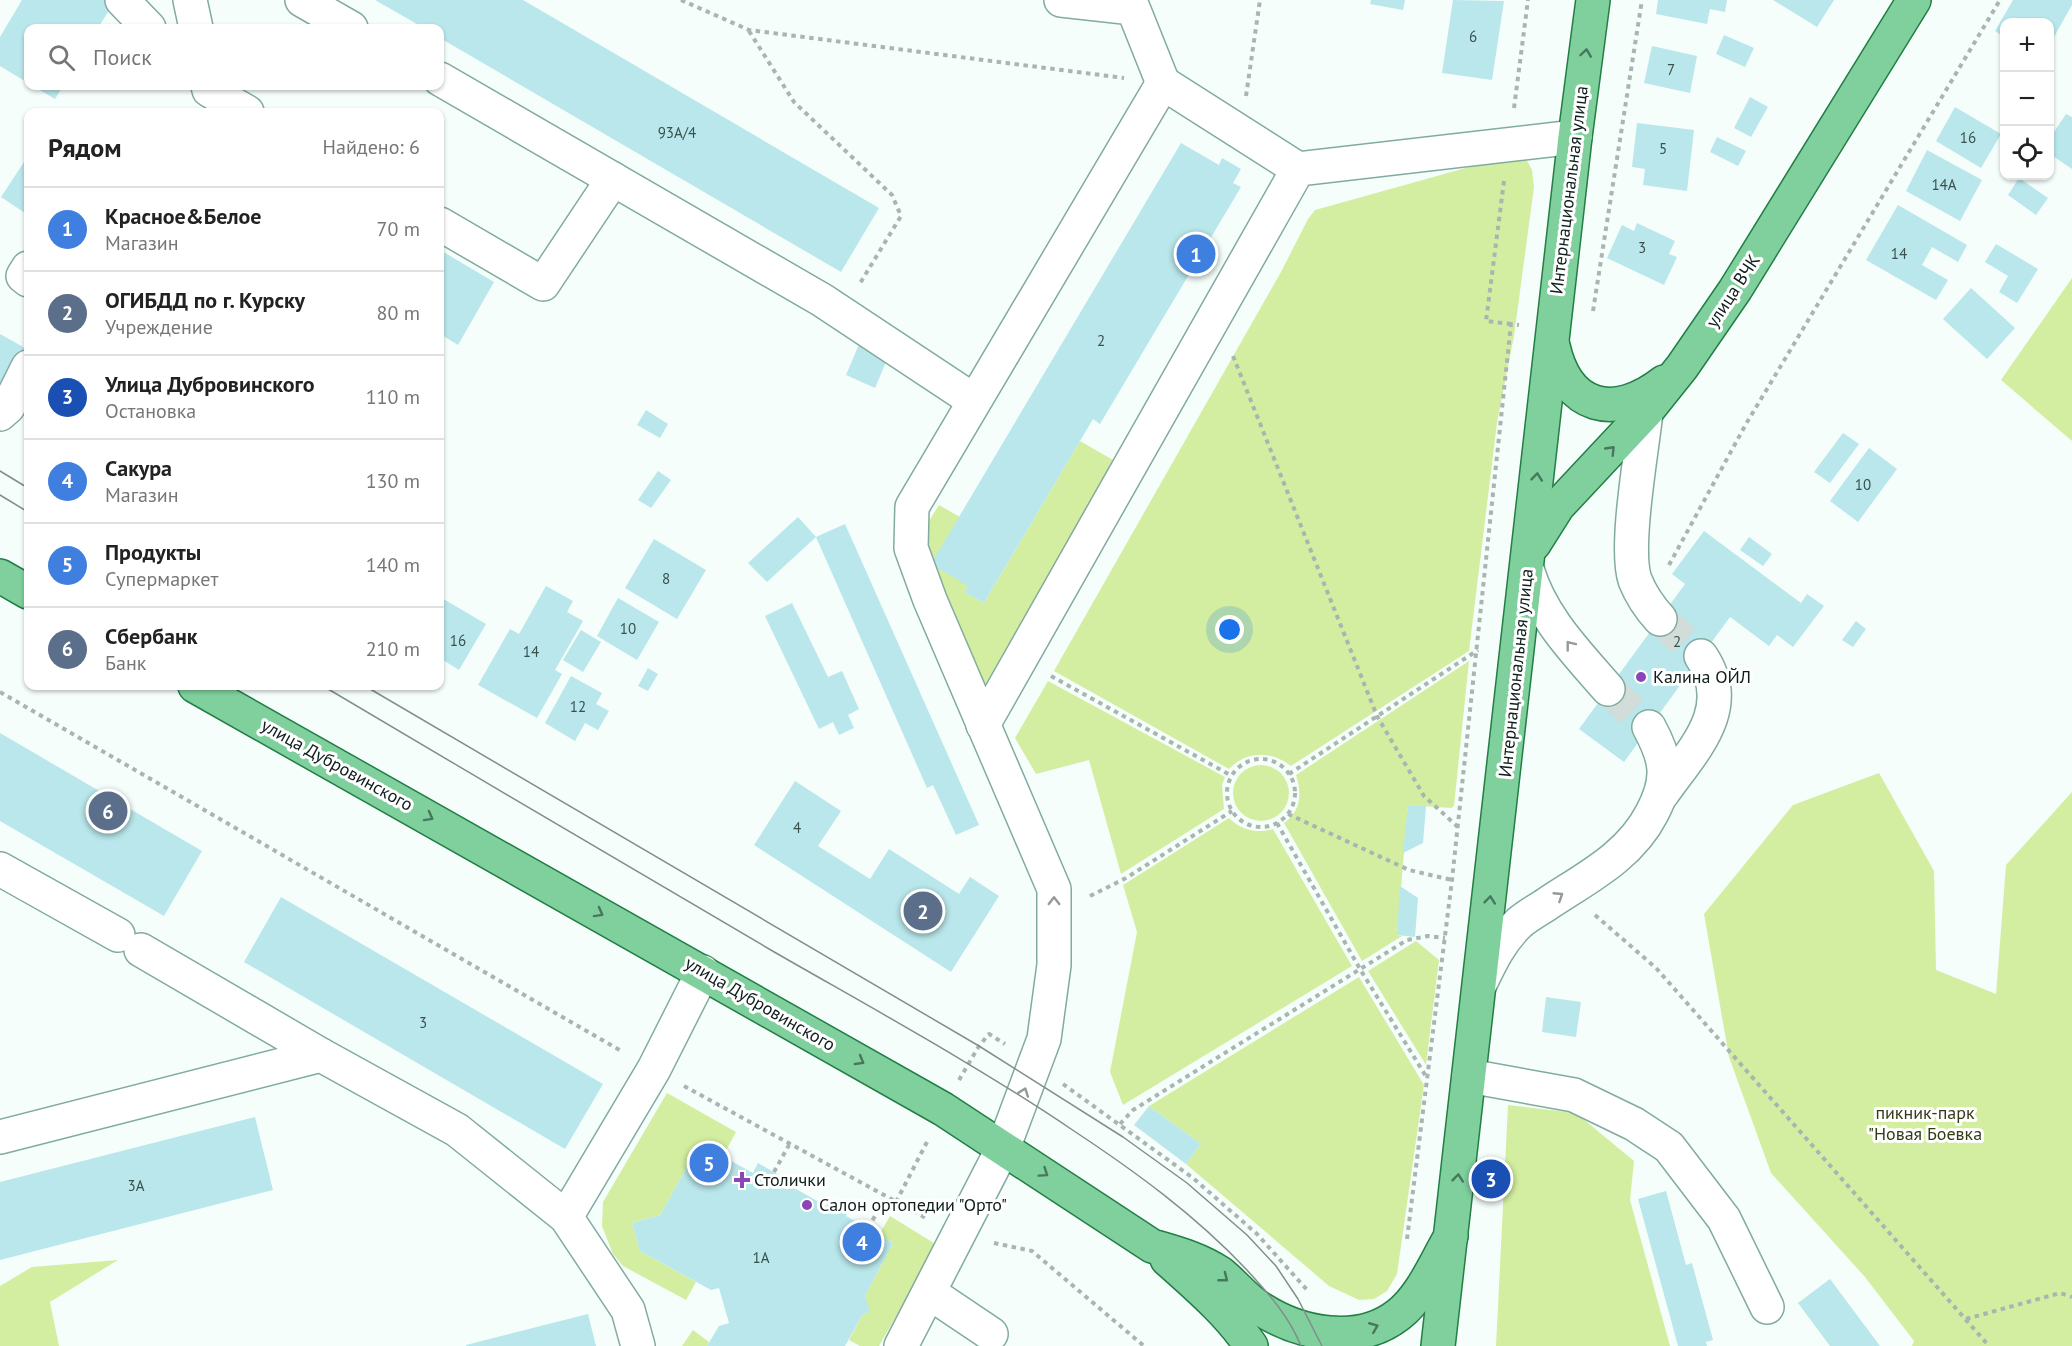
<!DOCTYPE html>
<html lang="ru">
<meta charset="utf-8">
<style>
:root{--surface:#fff;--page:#f6f6f6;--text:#222;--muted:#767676;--line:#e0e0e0;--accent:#111827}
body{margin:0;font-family:"PT Sans",sans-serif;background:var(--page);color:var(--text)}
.controls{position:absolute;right:18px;top:18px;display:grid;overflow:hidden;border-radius:12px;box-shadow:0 2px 4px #0004}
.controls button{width:54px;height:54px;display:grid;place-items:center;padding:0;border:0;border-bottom:2px solid var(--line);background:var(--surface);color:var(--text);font:30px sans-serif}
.you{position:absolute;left:1230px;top:630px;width:21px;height:21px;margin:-15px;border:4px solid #fff;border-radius:50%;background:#1a73e8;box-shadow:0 0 0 9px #1a73e833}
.badge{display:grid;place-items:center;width:39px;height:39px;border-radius:50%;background:var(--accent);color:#fff;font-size:20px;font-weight:700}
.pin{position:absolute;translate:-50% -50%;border:3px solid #fff;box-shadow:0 2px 6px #0006}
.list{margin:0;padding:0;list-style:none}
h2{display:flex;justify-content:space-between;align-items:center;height:78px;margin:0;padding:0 24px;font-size:26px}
h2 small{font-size:20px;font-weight:400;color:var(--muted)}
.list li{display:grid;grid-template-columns:39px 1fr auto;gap:18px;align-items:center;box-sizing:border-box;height:84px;padding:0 24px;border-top:2px solid var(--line)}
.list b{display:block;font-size:22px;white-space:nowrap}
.list p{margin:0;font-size:20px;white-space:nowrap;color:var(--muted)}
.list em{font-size:20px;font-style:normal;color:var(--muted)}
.icon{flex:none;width:33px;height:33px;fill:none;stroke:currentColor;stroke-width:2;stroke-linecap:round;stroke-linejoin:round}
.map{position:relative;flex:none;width:2072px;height:1346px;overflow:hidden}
.search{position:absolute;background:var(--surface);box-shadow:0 2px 4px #0004;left:24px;top:24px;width:420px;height:66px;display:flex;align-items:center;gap:15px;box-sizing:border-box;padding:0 21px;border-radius:12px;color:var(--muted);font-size:22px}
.panel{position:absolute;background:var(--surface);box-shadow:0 2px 4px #0004;left:24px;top:108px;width:420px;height:582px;border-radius:12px}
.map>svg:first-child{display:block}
.green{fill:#d3eea0}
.building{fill:#b9e7eb}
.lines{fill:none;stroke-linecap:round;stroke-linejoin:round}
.minor-tunnel{stroke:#d2dcd9;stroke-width:33;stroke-dasharray:33 16;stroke-linecap:butt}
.minor-casing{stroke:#81aba0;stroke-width:36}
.major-casing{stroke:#227e45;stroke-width:36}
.path{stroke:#aab5b2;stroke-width:4;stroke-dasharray:4.5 4.5;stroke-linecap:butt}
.minor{stroke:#fff;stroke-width:33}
.major{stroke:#80d09d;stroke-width:33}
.tram{stroke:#828e8b;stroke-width:1.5}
.oneway{stroke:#47775c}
.oneway2{stroke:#939a98}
.poi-dot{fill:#8a45b9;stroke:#fff;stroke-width:2}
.labels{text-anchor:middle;stroke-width:6;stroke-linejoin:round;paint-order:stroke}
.number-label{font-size:15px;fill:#39504e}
.street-label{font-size:18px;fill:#0e1e1a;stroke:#fff}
.poi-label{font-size:18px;fill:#0e1e1a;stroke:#fff;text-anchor:start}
.park-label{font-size:18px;fill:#323d18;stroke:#fff}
</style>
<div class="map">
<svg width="2072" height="1346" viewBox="0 0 2072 1346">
<rect width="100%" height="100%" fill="#f5fefb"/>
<g class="green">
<path d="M1516 154 1525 157 1532 170 1534 187 1514 336 1497 423 1469 651 1291 766C1272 751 1247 750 1229 769L1054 671 1281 272 1308 219 1315 210Z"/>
<path d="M2072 278V441L2001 380Z"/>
<path d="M1080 441 1120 464 984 698 921 551 924 529 939 505 960 517 968 586 964 592 984 603Z"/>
<path d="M1469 661 1454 806 1451 808 1408 805 1397 935 1402 936 1362 961 1284 823C1301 811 1302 794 1296 775Z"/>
<path d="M1048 681 1225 777 1222 785 1224 809 1121 874 1089 760 1036 774 1015 738Z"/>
<circle cx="1261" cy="793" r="28"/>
<path d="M1879 773 1934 871 1936 970 1996 994 2006 865 2072 792V1346H1912L1914 1341 1865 1277 1771 1173 1729 1057 1704 914 1793 805Z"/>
<path d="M1229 818C1241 830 1257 834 1273 829L1352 966 1123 1105 1110 1072 1137 932 1123 885Z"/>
<path d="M1416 941 1439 960 1426 1065 1368 971Z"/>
<path d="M1359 977 1424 1085 1397 1274 1387 1291 1374 1299 1359 1300 1329 1286 1186 1164 1201 1144 1149 1106Z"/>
<path d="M667 1093 736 1132 723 1156 700 1144 660 1215 632 1223 640 1251 696 1282 686 1300 623 1266 613 1254 602 1226 603 1202Z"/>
<path d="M1508 1105 1576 1113 1634 1161 1630 1200 1670 1346H1496Z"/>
<path d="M890 1216 937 1245 879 1346H860L849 1340 863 1314 869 1312 865 1296 893 1243 879 1235Z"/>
<path d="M118 1260 50 1302 59 1346H0V1286L32 1267Z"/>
<path d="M693 1330 709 1342 707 1346H682Z"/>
</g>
<g class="building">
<path d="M22 0H110L114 2 98 28H28V83L0 66V37Z"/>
<path d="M375 0H523L879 208 841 272 440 38V28H424Z"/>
<path d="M1371 0H1405L1403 10 1370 4Z"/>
<path d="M1453 0 1504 1 1492 80 1442 73Z"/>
<path d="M1658 0H1727L1725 12 1710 9 1707 24 1656 14Z"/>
<path d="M1773 0H1834L1817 27Z"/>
<path d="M2013 0H2072V5L2050 44V22H2004V37L1995 31Z"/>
<path d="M1724 35 1754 48 1745 67 1716 54Z"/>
<path d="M1652 46 1697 56 1690 93 1644 83Z"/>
<path d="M33 86H63L55 99Z"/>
<path d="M1750 97 1768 107 1751 137 1734 128Z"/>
<path d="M1955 107 2001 134 1981 168 1936 141Z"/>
<path d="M2066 114 2072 117V169L2050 154V129L2054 132Z"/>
<path d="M1637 123 1694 130 1687 191 1643 185 1645 169 1632 167Z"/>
<path d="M1717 137 1746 151 1738 166 1710 152Z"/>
<path d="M1181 143 1219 165 1222 158 1241 169 1233 183 1241 187 1100 424 1093 419 984 603 964 592 968 586 931 564Z"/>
<path d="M1927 150 1982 180 1960 221 1906 191Z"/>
<path d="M28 156V215L1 197Z"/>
<path d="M2019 178 2048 198 2036 215 2008 195Z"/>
<path d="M1898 205 1967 245 1958 262 1932 247 1922 265 1948 280 1936 300 1866 260Z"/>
<path d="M1637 223 1675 241 1669 254 1677 257 1664 285 1607 258 1622 225 1634 231Z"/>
<path d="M1996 244 2038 269 2017 303 1999 292 2008 276 1985 262Z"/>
<path d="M440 250 494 282 458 345 440 334Z"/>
<path d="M1971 288 2015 328 1987 359 1943 319Z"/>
<path d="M0 334 25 348 0 391Z"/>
<path d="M860 342 889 355 875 388 846 375Z"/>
<path d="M646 410 668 424 660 438 637 425Z"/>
<path d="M1843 433 1859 444 1830 483 1814 472Z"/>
<path d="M1869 448 1897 469 1858 522 1830 501Z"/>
<path d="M658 471 671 480 651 508 638 500Z"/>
<path d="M798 517 816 537 767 582 748 563Z"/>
<path d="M845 524 979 825 956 835 933 785 927 788 816 537Z"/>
<path d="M1704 531 1801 603 1807 594 1824 606 1793 647 1777 635 1769 646 1730 617 1624 762 1579 729 1685 584 1672 574Z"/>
<path d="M1749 537 1772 554 1763 566 1740 550Z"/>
<path d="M654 539 706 570 677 619 625 588Z"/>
<path d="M546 586 573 601 567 612 583 621 555 670 562 674 537 718 478 685 510 629 519 634Z"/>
<path d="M440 597 486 624 459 670 440 658Z"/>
<path d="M618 598 659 622 637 660 597 636Z"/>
<path d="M792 603 828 677 842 671 859 709 848 715 854 728 839 735 833 722 819 729 765 616Z"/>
<path d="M1856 621 1866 629 1853 647 1842 640Z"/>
<path d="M581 630 601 642 583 672 563 660Z"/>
<path d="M648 668 658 674 648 691 638 686Z"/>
<path d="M571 676 602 693 596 704 609 711 598 730 585 723 575 741 545 723Z"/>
<path d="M0 733 202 851 164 916 0 821Z"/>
<path d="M795 781 841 811 818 846 870 879 889 849 959 894 970 877 999 896 951 972 754 845Z"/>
<path d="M1408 805 1426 806 1423 843 1403 853Z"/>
<path d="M1400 886 1418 898 1415 937 1397 935Z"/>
<path d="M281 897 603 1084 565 1149 244 962Z"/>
<path d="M1546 997 1581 1002 1576 1037 1542 1032Z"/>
<path d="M1149 1106 1201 1144 1186 1164 1134 1125Z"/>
<path d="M255 1117 273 1190 0 1260V1182Z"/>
<path d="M700 1144 753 1173 758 1163 791 1182 789 1185 826 1206 828 1203 847 1214 846 1216 893 1243 865 1296 870 1312 863 1314 845 1346H707L719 1326 729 1323 719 1288 711 1290 640 1251 632 1223 660 1215Z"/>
<path d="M1666 1191 1686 1265 1692 1263 1713 1340 1706 1342 1707 1346H1678L1638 1199Z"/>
<path d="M1830 1279 1880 1346H1830L1798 1303Z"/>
<path d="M588 1314 596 1346H466V1345Z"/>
</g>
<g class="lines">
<g class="minor-tunnel">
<path d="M1660 619 1701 656"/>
<path d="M1608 689 1649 727"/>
</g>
<g class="minor-casing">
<g id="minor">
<path d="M122 0 149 28"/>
<path d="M190 0 196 28"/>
<path d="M302 0 351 28"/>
<path d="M1061 0 1133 8 1163 83"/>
<path d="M440 79 822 300 973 400"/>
<path d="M208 86 209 90 247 112"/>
<path d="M440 224 543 284 613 179"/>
<path d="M28 268 23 276 28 280"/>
<path d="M1646 412C1642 450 1624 548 1635 580 1641 595 1649 607 1660 619"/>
<path d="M0 414 8 407 28 367"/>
<path d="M1527 569C1541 617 1576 652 1608 689"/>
<path d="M983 725 1298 169 1575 137"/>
<path d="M1662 794C1692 751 1737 709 1701 656"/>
<path d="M0 869 118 935"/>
<path d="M141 950 321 1055"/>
<path d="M1480 984C1491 961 1501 940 1519 923 1528 915 1540 909 1550 902 1588 877 1630 856 1652 813 1670 779 1667 760 1649 727"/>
<path d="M1469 1076 1574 1095 1634 1124 1669 1147 1724 1219 1767 1307"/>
<path d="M0 1137 321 1055 457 1130 566 1217 654 1069 703 972"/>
<path d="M566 1217 628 1310 638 1346"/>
<path d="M930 1293 991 1334"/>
<path d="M901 1346 1004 1146 1044 1039 1054 965V889L930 600 911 548 912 507 1163 83 1298 169"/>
</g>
</g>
<g class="major-casing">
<g id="major">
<path d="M1553 346C1567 409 1614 421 1664 382"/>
<path d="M1534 544 1558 506 1646 412 1682 367 1735 290 1914 0"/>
<path d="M0 576 28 592"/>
<path d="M195 686 943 1109 1152 1246C1176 1253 1199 1259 1220 1273 1234 1284 1246 1300 1261 1309 1300 1334 1358 1346 1398 1315 1422 1297 1436 1261 1451 1236"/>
<path d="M1167 1259C1197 1286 1228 1312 1251 1346"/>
<path d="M1438 1346 1575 137 1593 0"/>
</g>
</g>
<g class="path">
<path d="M681 0 749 30 1124 78"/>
<path d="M749 31 794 102 892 195 901 216 859 285"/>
<path d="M1246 96 1260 0"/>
<path d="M1514 108 1528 0"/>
<path d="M1504 181 1486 321 1511 324"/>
<path d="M1593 311 1642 0"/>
<path d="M1233 356 1377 716 1424 796 1458 827"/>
<path d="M1669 565 1746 424 2000 0"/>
<path d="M1051 676 1232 776"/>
<path d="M0 692 623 1052"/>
<circle cx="1261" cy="793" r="34"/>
<path d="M1289 774 1478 650"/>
<path d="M1288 814 1409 870 1452 880"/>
<path d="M1277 823 1360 969 1427 1078"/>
<path d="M1090 896 1126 878 1232 811"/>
<path d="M1595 915 1656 968 1989 1346"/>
<path d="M959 1080 979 1046 989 1034 1005 1044"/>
<path d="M1063 1084 1193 1178 1257 1234 1308 1291"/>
<path d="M684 1086 928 1219"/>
<path d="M1120 1124 1133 1110 1407 940 1428 936 1445 938"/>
<path d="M774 1172 789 1145"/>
<path d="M896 1202 928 1140"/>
<path d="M868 1228 886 1197"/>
<path d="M1407 1239 1452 880 1511 324 1519 325"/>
<path d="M994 1243 1032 1251 1144 1346"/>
<path d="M1966 1319 2060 1293 2072 1297"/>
</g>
<use href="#minor" class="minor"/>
<use href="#major" class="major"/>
<g class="tram">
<path d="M0 471 28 488"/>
<path d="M0 495 28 512"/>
<path d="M323 686C474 775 624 865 776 953 877 1011 978 1066 1074 1131 1136 1172 1195 1215 1246 1269 1268 1293 1289 1316 1301 1346"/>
<path d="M365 686 979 1046 1123 1137 1187 1183 1247 1235 1276 1266 1298 1299 1322 1346"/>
</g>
</g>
<defs><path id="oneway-chevron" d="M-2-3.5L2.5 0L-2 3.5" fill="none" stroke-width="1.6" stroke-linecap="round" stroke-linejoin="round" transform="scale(1.5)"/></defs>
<g class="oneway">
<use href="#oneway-chevron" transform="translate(1586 53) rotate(-82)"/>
<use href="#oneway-chevron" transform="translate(1611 450) rotate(-46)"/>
<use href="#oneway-chevron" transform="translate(1537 477) rotate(-84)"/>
<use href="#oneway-chevron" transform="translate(429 817) rotate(29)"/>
<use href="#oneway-chevron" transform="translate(1490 900) rotate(-84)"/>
<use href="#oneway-chevron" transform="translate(599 913) rotate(29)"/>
<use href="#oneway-chevron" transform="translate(860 1061) rotate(30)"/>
<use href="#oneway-chevron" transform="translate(1044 1173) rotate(34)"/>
<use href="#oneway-chevron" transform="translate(1458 1178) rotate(-84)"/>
<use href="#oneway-chevron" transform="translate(1224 1278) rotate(38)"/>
<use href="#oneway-chevron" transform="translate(1374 1327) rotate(-22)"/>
</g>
<g class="oneway2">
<use href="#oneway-chevron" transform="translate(1570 645) rotate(-128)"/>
<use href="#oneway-chevron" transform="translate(1559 896) rotate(-33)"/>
<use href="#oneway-chevron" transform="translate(1054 901) rotate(-90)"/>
<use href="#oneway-chevron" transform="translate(1024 1092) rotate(-70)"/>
</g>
<g class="poi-dot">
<circle cx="1641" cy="677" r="6"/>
<path d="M739 1171h6v6h6v6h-6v6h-6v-6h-6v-6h6z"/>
<circle cx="807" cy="1205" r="6"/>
</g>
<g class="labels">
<g class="number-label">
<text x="1473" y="42">6</text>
<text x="1671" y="75">7</text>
<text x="677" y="138">93А/4</text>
<text x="1968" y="143">16</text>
<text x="1663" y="154">5</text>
<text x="1944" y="190">14А</text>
<text x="1642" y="253">3</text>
<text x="1899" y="259">14</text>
<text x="1101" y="346">2</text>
<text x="1863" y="490">10</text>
<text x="666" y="584">8</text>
<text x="628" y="634">10</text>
<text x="458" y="646">16</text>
<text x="1677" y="647">2</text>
<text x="531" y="657">14</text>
<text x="578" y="712">12</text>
<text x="797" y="833">4</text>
<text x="423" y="1028">3</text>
<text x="136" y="1191">3А</text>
<text x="761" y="1263">1А</text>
</g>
<g class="street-label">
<text transform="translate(1569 190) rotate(-83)" y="6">Интернациональная улица</text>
<text transform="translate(1733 291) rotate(-57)" y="6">улица ВЧК</text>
<text transform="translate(1516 673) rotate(-84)" y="6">Интернациональная улица</text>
<text transform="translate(337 765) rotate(29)" y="6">улица Дубровинского</text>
<text transform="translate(760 1004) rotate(30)" y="6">улица Дубровинского</text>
</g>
<g class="poi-label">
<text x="1653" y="683">Калина ОЙЛ</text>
<text x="754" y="1186">Столички</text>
<text x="819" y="1211">Салон ортопедии "Орто"</text>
</g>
<g class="park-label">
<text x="1925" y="1119">пикник-парк<tspan x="1925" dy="21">"Новая Боевка</tspan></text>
</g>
</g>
</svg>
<div class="controls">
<button>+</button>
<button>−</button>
<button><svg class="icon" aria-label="locate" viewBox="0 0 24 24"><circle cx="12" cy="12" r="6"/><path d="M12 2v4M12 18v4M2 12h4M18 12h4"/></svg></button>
</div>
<div class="you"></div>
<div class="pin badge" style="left:1196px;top:254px;background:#3f7fe0">1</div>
<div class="pin badge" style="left:923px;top:911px;background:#5c6f8a">2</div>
<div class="pin badge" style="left:1491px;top:1179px;background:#1a4fb4">3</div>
<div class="pin badge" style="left:862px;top:1242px;background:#3f7fe0">4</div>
<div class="pin badge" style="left:709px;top:1163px;background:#3f7fe0">5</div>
<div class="pin badge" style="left:108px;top:811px;background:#5c6f8a">6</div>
<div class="search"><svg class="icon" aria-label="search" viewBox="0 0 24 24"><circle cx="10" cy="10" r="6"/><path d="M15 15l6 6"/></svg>Поиск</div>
<section class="panel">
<h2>Рядом<small>Найдено: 6</small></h2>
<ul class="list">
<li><span class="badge" style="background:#3f7fe0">1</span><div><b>Красное&amp;Белое</b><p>Магазин</p></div><em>70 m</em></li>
<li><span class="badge" style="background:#5c6f8a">2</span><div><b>ОГИБДД по г. Курску</b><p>Учреждение</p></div><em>80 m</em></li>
<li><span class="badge" style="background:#1a4fb4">3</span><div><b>Улица Дубровинского</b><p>Остановка</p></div><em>110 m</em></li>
<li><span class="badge" style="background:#3f7fe0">4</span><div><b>Сакура</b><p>Магазин</p></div><em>130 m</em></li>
<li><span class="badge" style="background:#3f7fe0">5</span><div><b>Продукты</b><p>Супермаркет</p></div><em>140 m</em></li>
<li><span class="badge" style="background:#5c6f8a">6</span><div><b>Сбербанк</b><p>Банк</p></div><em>210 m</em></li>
</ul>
</section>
</div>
